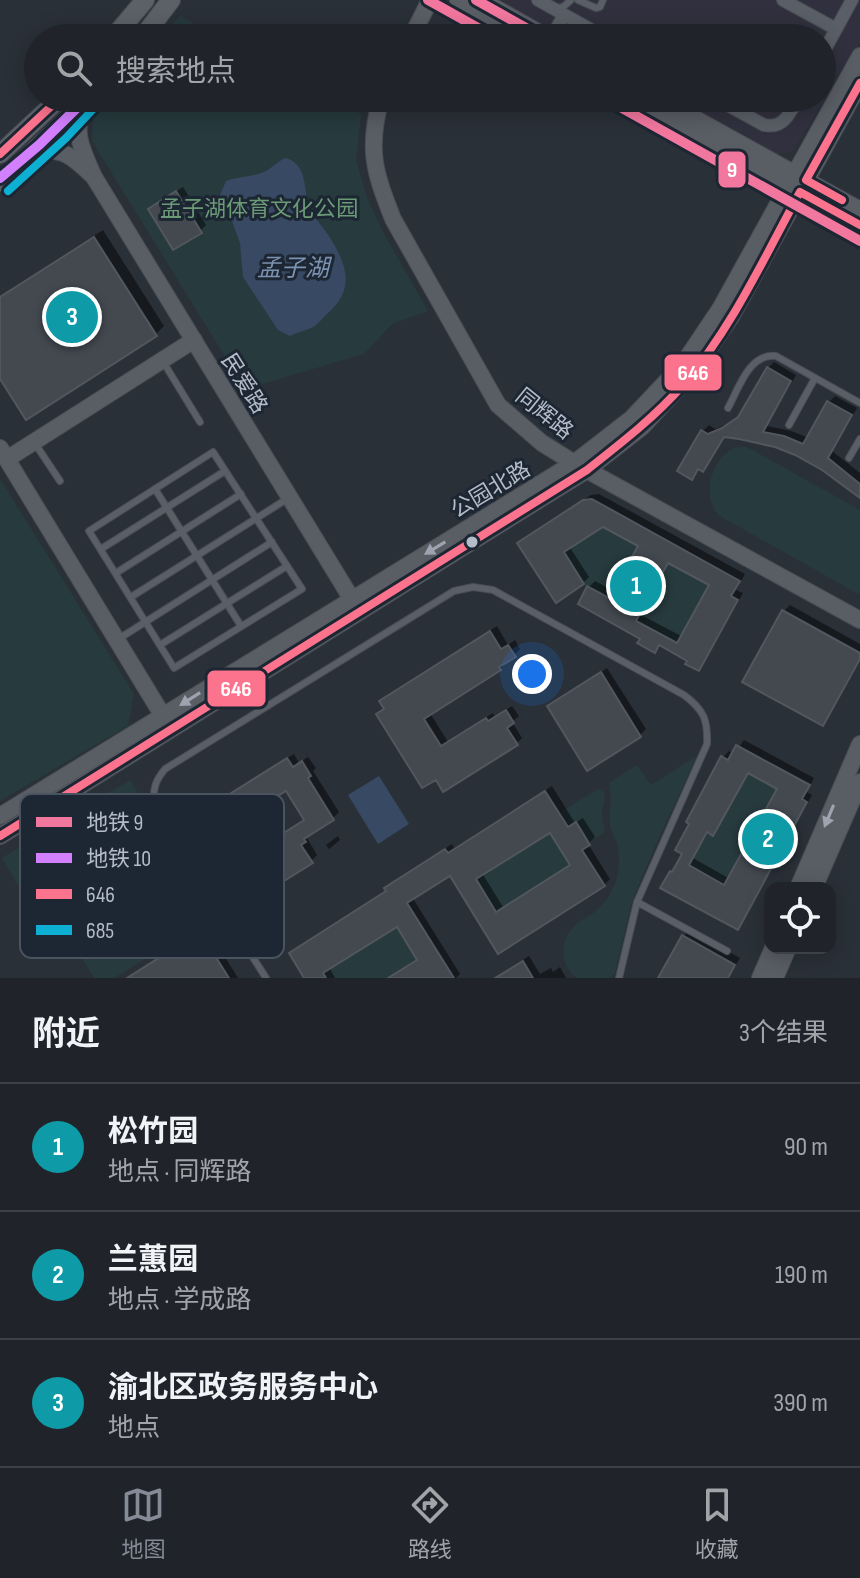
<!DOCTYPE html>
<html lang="zh">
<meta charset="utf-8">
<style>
:root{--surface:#20242a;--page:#2d3036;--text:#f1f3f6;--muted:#a2a4a8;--line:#3d4147;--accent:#848b96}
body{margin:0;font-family:"Sofia Sans Condensed","Noto Sans SC",sans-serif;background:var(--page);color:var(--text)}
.controls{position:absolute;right:24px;bottom:24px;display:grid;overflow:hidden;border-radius:16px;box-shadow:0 4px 20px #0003}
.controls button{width:72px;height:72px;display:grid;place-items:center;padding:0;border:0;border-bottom:2px solid var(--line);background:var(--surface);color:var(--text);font:40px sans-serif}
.you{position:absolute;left:532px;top:674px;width:28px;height:28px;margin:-20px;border:6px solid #fff;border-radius:50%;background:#1a73e8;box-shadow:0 0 0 12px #1a73e833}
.badge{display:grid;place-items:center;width:52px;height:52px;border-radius:50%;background:var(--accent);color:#fff;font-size:26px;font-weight:700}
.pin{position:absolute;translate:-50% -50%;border:4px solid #fff;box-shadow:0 2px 8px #0006}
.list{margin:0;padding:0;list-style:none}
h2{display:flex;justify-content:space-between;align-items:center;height:104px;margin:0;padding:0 32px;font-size:34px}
h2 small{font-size:26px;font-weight:400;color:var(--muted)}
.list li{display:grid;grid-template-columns:52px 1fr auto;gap:24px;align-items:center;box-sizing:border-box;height:128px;padding:0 32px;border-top:2px solid var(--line)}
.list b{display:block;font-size:30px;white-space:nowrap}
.list p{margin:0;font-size:26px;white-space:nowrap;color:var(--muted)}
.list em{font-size:26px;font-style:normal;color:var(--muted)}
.icon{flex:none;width:44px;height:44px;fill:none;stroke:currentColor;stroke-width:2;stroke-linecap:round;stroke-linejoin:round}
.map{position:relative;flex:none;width:860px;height:978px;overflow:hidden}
.search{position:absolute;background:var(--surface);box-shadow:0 4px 20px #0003;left:24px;right:24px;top:24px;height:88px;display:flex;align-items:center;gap:20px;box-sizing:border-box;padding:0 28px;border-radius:44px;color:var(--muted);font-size:30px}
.sheet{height:488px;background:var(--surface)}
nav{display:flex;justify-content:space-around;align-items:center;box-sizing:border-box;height:112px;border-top:2px solid var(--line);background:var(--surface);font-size:22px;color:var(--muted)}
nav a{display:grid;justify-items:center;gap:4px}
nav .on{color:var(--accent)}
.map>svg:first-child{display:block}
.medical{fill:#31303e}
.green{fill:#273a3e}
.water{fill:#384963}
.shadow{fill:#0007;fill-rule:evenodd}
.building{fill:#444950;stroke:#52575f;stroke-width:2;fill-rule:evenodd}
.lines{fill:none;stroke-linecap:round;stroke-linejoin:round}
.lane-casing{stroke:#484c53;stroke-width:8}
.street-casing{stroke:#484c53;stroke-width:14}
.secondary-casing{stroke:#484c53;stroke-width:18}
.primary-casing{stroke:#484c55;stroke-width:20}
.lane{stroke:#5a5e66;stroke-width:6}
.street{stroke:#5a5e66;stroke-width:12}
.secondary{stroke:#595d64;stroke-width:16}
.primary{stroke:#5c6168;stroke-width:18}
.bus-1-casing{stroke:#1d2633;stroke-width:14}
.bus-2-casing{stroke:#1d2633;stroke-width:14}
.bus-1{stroke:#fc738d;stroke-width:8}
.bus-2{stroke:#0dafd3;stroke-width:8}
.metro-1-casing{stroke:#1d2633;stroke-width:16}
.metro-2-casing{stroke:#1d2633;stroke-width:16}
.metro-1{stroke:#f2779f;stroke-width:10}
.metro-2{stroke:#d380ff;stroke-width:10}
.oneway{fill:#9da4b0}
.bus-dot{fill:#b4bcc9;stroke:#1d2633;stroke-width:3}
.labels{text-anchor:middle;stroke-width:6;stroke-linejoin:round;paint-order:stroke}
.park-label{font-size:22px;fill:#6b9a76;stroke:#1d2633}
.street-label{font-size:22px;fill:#b4bcc9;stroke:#1d2633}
.water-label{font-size:24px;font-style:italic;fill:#7c92b1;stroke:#1d2633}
.key{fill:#1d2633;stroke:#4a5360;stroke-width:2}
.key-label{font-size:22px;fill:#b4bcc9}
.line-badge{stroke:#1d2633;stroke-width:3}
.badge-label{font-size:22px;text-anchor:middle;font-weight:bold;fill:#fff}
</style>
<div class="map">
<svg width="860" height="978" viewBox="0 0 860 978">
<rect width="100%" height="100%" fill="#2a3038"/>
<path class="medical" d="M496 0H860V44L834 81 794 151 776 155 672 98H822V38H563Z"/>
<g class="green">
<path d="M180 16 220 38H161Z"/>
<path d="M109 98H332L361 114 356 160 368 200 383 232 428 311 392 324 364 354 245 389 92 141 93 116Z"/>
<path d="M735 447H747L860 510V595L718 515C701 494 711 460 735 447Z"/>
<path d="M0 479 134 694 128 726 0 801Z"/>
<path d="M603 527 638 546 608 601 602 594 584 584 557 541 567 550Z"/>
<path d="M668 563 709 585 677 643 636 621Z"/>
<path d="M697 756 658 840 632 901 615 973 610 978H577C559 964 559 940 576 924 582 919 590 916 596 911 605 904 613 890 616 880 620 869 620 854 617 843 615 837 611 832 610 826 609 817 610 810 611 801 611 795 609 789 609 783L637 765 651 785Z"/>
<path d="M748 773 777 789 724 885 687 864 705 831 712 835Z"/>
<path d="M130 780 160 830 32 909 2 858Z"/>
<path d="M598 789 604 792C606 800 602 807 602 815 602 821 605 827 604 833L589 842 577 823 568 827 559 813Z"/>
<path d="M550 833 570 865 496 912 476 879Z"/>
<path d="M166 848 209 919 114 978H94L74 945 59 953 42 924Z"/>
<path d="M397 927 417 960 388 978H326L323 973Z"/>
</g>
<g class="water">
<path d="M286 158C309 165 302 190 311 210 316 220 323 227 329 236 347 265 356 289 327 314 322 318 319 324 313 327 306 331 297 332 290 336L278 330 243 277 240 243 232 221 226 214 221 202 220 195 226 181C237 177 252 177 264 172 273 168 277 161 286 158Z"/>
<path d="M379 776 409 824 378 844 348 795Z"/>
</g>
<g class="shadow">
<path d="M183 187 206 225 200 231 151 209 157 203Z"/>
<path d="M103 230 164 326 156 334 27 417 0 375V296Z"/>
<path d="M774 362 796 375 767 426 791 431 809 438 829 402 835 396 857 408 832 451 860 473V495L845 483 796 454 776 445 725 436 709 463 703 469 700 467 691 477 703 431 709 425 715 429 730 423 741 415 768 368Z"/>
<path d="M599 494 745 574 736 590 743 593 704 663 698 669 690 660 661 644 655 650 589 587 595 581 615 592 641 545 603 524 569 546 589 577 583 583 520 543 526 537 591 495ZM670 561 712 584 683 637 641 615Z"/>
<path d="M790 605 860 644V661L828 718 822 724 784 611Z"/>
<path d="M497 626 508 645 515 640 520 649 500 669 430 713 448 742 493 713 495 717 512 706 519 716 512 722 522 738 516 744 444 789 379 714 385 708 381 701 387 695Z"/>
<path d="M607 668 646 729 640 735 549 707 555 701Z"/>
<path d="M744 740 814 778 807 792 812 795 743 921 737 928 671 872 677 866 723 757 729 751 734 754ZM749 771 780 788 730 879 693 858 709 831 712 833 718 827Z"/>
<path d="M294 754 299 763 308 757 316 768 313 771 339 812 333 818 310 833 311 835 307 838 317 855 311 861 240 862 246 856 306 818 287 788 211 808 217 802Z"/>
<path d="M552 786 575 823 583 818 595 837 588 844 610 879 604 885 499 951 450 873 412 897 460 974 456 978H387L419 958 398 924 329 967 335 978H306L291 954 297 948 388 890 387 888 393 882 452 844 454 848ZM551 830 572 864 503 907 482 873Z"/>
<path d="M338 836 340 840 329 849 326 845Z"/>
<path d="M207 928 238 978H127Z"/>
<path d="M690 930 740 958 728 978H660L684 936Z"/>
<path d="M529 956 540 974 551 968 553 972 560 967 566 978H494Z"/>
</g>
<g class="building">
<path d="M176 191 202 233 173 250 148 209Z"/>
<path d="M94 237 157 336 26 420 0 379V297Z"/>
<path d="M767 367 791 381 763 432 784 436 803 444 827 401 852 415 828 458 860 484V498L822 470 795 455 775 447 739 439 724 437 703 472 698 469 692 480 677 471 701 430 708 434 722 428 738 417Z"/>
<path d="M592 499 740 581 731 596 738 600 699 671 685 664 687 661 659 645 655 653 637 643 640 639 578 604 587 586 609 598 638 546 603 527 564 552 584 584 556 603 517 543 583 500ZM668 563 709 585 677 643 636 621Z"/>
<path d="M782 610 860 653V659L823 726 742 682Z"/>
<path d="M490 631 501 649 508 645 516 657 499 667 501 670 424 719 441 746 486 718 488 721 506 710 514 723 507 728 518 745 443 792 436 780 422 788 376 714 384 709 379 701Z"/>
<path d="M601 672 641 737 587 771 547 706Z"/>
<path d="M736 745 810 785 802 799 807 802 738 930 660 888 670 871 672 872 682 854 675 850 689 824 686 822 721 756 728 760ZM748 773 777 789 724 885 689 865 707 832 713 836Z"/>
<path d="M287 758 293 767 302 761 311 776 308 778 334 820 304 839 306 842 301 845 313 863 260 896 238 862 304 820 286 791 223 830 209 807Z"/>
<path d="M545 791 568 827 576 822 590 845 582 850 605 886 498 954 450 876 407 903 454 978H388L417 960 397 927 323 973 326 978H304L289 953 386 891 384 888 445 849 448 853ZM550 833 570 865 496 912 476 879Z"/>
<path d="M200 932 229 978H127Z"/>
<path d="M682 935 735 965 728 978H658Z"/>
<path d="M523 961 533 978H495Z"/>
</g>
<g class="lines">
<g class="lane-casing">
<g id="lane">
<path d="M578 0 596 8 600 7 603 0"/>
<path d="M558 8 563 7 571 0"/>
<path d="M162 360 200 422"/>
<path d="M728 408C739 388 749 353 776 356L860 403"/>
<path d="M789 425 815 378"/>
<path d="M34 442 60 481"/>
<path d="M213 452 302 589 174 668 89 531Z"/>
<path d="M849 458 860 439"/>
<path d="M155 489 241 626"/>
<path d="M101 549 225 471"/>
<path d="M116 573 241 494"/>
<path d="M131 597 287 499"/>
<path d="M120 638 272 542"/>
<path d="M160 645 287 566"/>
<path d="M637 902 727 951"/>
<path d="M40 913 173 831"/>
<path d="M266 978 154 802C153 787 156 780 165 769L454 591 473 587 493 590 684 695C704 710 708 720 707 744L637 902 619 978"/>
</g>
</g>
<g class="street-casing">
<g id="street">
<path d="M538 0 606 38"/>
<path d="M783 0 836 29"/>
<path d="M551 38 564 15"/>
<path d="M822 55 852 0"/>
<path d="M715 98 764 125C784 129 790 113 798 98"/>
</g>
</g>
<g class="secondary-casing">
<g id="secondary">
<path d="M458 0 525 38"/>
<path d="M481 0 549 38"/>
<path d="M411 38 430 0"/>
<path d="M381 98C367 149 374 171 393 219L498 405 542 443 574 463 860 620"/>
<path d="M632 98 860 225"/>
<path d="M658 98 860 210"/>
<path d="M34 151C64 147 74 158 94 177 81 147 73 135 83 102"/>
<path d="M94 177 356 606"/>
<path d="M0 448 163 716"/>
<path d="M7 459 194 340"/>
<path d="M0 816 574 463 632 418 683 364 720 309 860 56"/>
<path d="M0 836 587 470 642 427 693 372 731 317 860 83"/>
<path d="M798 888 860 744"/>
<path d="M814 888 860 782"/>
<path d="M760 978 773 948"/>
<path d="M775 978 788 948"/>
</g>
</g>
<g class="primary-casing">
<g id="primary">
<path d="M113 38 145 0"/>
<path d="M142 38 171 0"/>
<path d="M0 154 60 98"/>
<path d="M0 182 58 129 87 98"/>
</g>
</g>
<use href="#lane" class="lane"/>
<use href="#street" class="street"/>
<use href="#secondary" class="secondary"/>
<use href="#primary" class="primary"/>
<g class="bus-1-casing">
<g id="bus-1">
<path d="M0 154 60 98"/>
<path d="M842 200 806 180 860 83"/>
<path d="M0 836 587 470C620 444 655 417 683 385 732 328 764 258 800 192L860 225"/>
</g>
</g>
<g class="bus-2-casing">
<path id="bus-2" d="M8 191 66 138 96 106"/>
</g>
<use href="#bus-1" class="bus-1"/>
<use href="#bus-2" class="bus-2"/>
<g class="metro-1-casing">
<g id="metro-1">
<path d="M428 0 496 38"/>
<path d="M476 0 544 38"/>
<path d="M604 98 860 241"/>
</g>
</g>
<g class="metro-2-casing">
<path id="metro-2" d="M0 178 39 145 87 98"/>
</g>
<use href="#metro-1" class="metro-1"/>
<use href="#metro-2" class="metro-2"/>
</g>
<defs><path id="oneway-solid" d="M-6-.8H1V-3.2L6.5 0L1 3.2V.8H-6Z" transform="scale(2)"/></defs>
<g class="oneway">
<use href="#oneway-solid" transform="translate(435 548) rotate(149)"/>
<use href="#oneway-solid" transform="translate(190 699) rotate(148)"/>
<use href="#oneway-solid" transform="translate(829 816) rotate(113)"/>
</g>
<circle class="bus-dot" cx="472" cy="542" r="7"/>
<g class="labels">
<g class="park-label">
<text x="259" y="216">孟子湖体育文化公园</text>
</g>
<g class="street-label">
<text transform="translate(245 383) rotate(58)" y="8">民爱路</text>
<text transform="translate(545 413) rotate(39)" y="8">同辉路</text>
<text transform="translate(490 489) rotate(-31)" y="8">公园北路</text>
</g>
<g class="water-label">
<text x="293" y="276">孟子湖</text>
</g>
</g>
<rect x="20" y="794" width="264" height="164" rx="12" class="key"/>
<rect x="36" y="817" width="36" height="10" fill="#f2779f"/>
<rect x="36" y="853" width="36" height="10" fill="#d380ff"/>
<rect x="36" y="889" width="36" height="10" fill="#fc738d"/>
<rect x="36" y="925" width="36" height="10" fill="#0dafd3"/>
<g class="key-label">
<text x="86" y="830">地铁 9</text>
<text x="86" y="866">地铁 10</text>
<text x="86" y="902">646</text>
<text x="86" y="938">685</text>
</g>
<g class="line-badge">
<rect x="717" y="150" width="30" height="39" rx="8" fill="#f2779f"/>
<rect x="663" y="353" width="60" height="39" rx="8" fill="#fc738d"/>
<rect x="206" y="669" width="61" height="39" rx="8" fill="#fc738d"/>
</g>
<g class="badge-label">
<text x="732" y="177">9</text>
<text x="693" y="380">646</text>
<text x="236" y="696">646</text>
</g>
</svg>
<div class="controls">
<button><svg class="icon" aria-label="locate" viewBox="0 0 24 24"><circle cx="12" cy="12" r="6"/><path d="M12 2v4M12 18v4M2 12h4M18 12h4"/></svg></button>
</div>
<div class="you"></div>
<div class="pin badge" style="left:636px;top:586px;background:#0f9aa8">1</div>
<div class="pin badge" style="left:768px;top:839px;background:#0f9aa8">2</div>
<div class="pin badge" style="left:72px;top:317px;background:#0f9aa8">3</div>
<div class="search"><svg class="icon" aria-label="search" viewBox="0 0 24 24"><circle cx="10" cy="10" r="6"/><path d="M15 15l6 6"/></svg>搜索地点</div>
</div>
<section class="sheet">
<h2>附近<small>3个结果</small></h2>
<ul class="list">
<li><span class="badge" style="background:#0f9aa8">1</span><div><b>松竹园</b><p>地点 · 同辉路</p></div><em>90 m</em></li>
<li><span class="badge" style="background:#0f9aa8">2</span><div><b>兰蕙园</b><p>地点 · 学成路</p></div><em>190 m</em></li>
<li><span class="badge" style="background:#0f9aa8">3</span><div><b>渝北区政务服务中心</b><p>地点</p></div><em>390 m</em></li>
</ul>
</section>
<nav>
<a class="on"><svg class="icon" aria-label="map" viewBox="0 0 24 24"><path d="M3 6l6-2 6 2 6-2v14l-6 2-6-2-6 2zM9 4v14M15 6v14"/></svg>地图</a>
<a><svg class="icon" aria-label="directions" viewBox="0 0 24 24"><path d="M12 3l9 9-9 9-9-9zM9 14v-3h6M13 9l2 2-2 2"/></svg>路线</a>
<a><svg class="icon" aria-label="saved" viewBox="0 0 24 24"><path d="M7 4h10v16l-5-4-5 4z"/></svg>收藏</a>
</nav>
